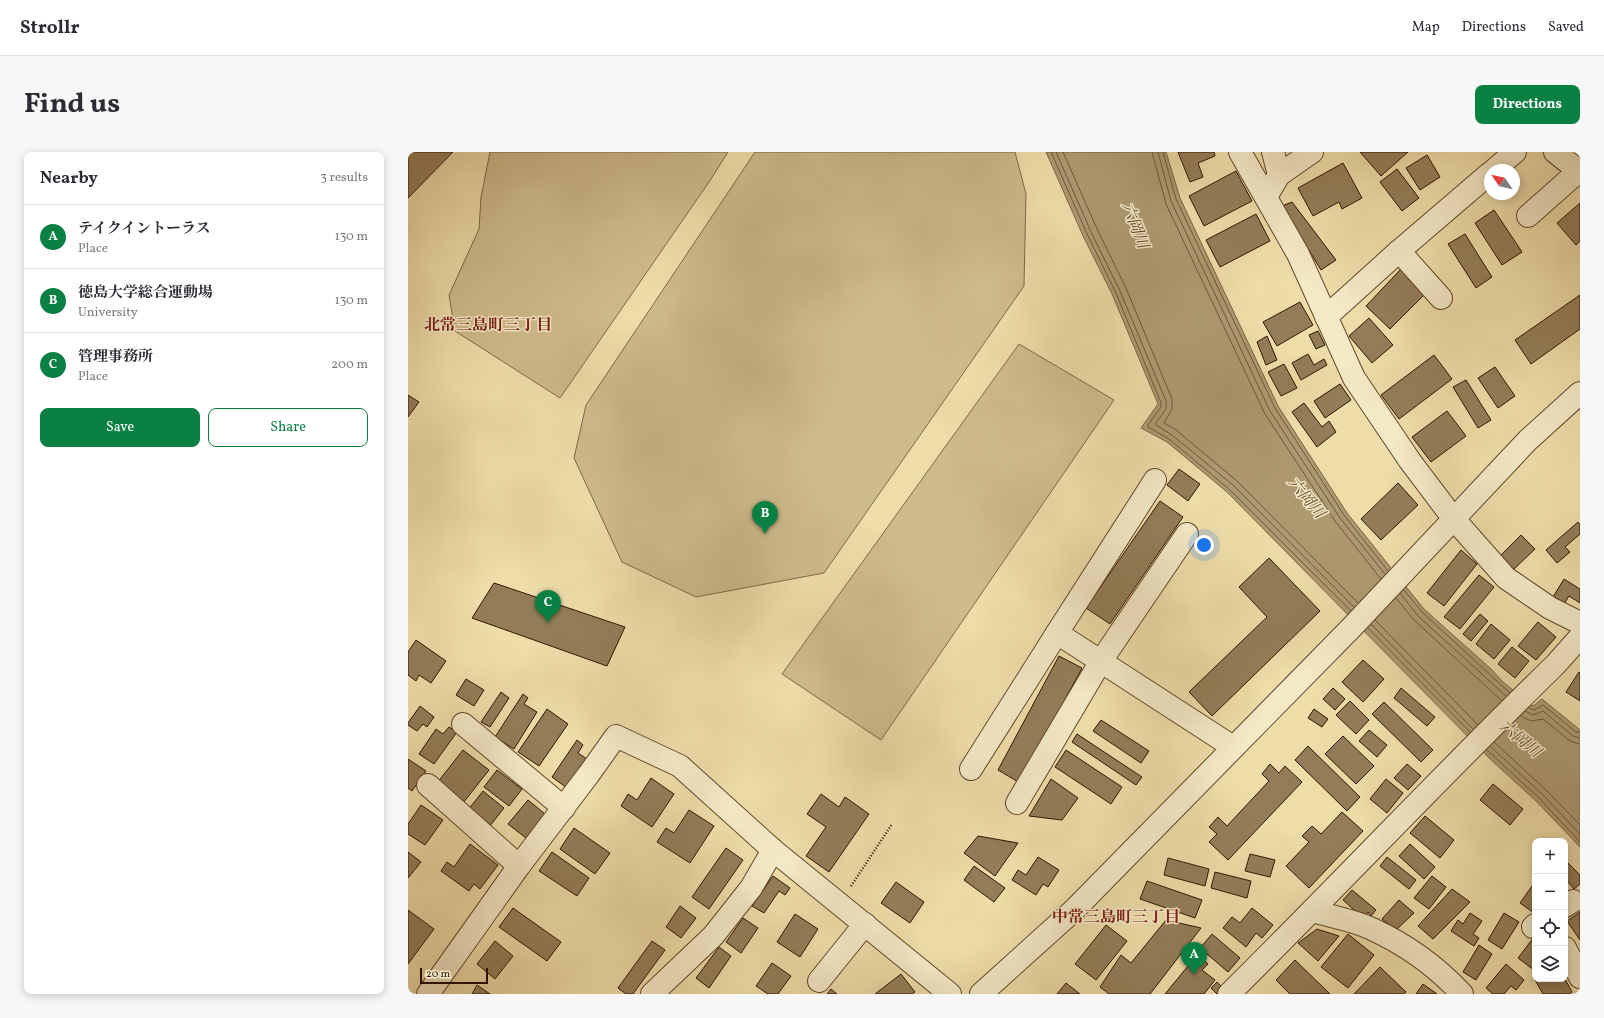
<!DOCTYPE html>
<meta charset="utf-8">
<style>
:root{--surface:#fff;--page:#f7f7f7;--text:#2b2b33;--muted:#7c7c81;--line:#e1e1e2;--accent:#0b8043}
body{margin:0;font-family:Vollkorn,"Noto Serif JP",serif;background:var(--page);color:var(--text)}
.controls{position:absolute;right:12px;bottom:12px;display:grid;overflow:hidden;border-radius:8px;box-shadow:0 2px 10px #0003}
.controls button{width:36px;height:36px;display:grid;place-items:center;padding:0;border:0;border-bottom:1px solid var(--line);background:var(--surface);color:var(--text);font:20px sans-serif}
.compass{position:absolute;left:1076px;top:12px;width:36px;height:36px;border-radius:50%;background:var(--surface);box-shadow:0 2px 10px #0003;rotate:304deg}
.scale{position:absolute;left:12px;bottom:10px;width:68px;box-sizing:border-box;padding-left:4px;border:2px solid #301500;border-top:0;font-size:11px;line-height:14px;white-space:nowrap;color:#301500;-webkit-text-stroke:3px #f4e9c7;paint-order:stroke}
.you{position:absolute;left:796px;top:393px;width:14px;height:14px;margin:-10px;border:3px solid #fff;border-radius:50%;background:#1a73e8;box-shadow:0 0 0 6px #1a73e833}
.badge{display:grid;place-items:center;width:26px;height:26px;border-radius:50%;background:var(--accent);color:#fff;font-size:13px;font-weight:700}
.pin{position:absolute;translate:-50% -33px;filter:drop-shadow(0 1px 2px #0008)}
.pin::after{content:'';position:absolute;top:21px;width:14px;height:12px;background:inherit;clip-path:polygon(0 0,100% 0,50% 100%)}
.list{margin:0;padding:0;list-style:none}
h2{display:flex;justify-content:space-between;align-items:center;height:52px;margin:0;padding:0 16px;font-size:17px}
h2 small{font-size:13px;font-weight:400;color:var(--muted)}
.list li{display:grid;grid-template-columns:26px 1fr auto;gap:12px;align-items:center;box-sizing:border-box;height:64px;padding:0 16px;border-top:1px solid var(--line)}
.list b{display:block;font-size:15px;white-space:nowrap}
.list p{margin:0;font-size:13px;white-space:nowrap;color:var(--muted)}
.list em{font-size:13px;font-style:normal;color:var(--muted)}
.actions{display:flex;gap:8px;padding:12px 16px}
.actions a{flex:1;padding:9px 0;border:1px solid var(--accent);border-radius:8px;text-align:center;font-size:14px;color:var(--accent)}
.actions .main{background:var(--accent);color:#fff}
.icon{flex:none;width:22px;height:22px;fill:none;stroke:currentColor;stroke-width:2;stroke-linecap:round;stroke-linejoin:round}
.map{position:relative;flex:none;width:1172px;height:842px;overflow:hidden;border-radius:8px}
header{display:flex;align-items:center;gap:24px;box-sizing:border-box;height:56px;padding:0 20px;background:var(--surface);border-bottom:1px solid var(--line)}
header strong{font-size:19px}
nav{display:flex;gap:22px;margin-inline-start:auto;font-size:14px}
.intro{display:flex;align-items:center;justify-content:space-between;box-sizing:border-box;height:96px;padding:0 24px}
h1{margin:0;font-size:28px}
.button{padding:10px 18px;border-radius:8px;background:var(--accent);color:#fff;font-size:14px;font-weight:700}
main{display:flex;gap:24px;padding:0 24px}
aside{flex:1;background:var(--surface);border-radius:8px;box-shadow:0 2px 10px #0003}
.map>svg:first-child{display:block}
.green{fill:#cebb8c;stroke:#7f6846}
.water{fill:#ad9970;stroke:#7b6443}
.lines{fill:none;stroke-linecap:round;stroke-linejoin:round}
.shore{stroke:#6e5738;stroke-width:1}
.building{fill:#937d58;stroke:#301500}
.minor-casing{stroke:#60472a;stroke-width:24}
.path{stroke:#301500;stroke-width:2.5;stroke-dasharray:1 2;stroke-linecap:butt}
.minor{stroke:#f4e9c7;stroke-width:22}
.labels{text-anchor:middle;stroke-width:3;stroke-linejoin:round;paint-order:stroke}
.water-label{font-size:16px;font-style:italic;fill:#624a2d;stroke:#f4e9c7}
.neighbourhood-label{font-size:16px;font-weight:bold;fill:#7a1f14;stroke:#f4e9c7}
</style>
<header>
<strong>Strollr</strong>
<nav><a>Map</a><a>Directions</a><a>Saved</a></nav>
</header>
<div class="intro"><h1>Find us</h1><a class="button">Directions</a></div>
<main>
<aside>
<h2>Nearby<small>3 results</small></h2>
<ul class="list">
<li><span class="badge">A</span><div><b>テイクイントーラス</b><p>Place</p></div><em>130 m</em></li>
<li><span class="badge">B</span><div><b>徳島大学総合運動場</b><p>University</p></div><em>130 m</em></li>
<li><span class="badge">C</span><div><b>管理事務所</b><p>Place</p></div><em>200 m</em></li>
</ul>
<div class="actions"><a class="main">Save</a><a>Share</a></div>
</aside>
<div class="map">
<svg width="1172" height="842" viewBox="0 0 1172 842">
<rect width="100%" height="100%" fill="#eedda9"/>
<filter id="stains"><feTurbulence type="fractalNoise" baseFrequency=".005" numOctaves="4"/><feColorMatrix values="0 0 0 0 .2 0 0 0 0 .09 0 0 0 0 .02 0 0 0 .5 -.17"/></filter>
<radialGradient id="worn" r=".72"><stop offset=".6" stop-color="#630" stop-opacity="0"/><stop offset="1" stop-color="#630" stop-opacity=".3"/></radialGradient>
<g class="green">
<path d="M82 0H320L301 30 152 246 47 179 41 143 71 77 73 45Z"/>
<path d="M347 0H607L618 42 616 134 416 421 288 445 214 410 166 306 178 253Z"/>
<path d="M611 192 706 248 473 588 374 522Z"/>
</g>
<path class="water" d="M638 0H758L772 46 870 254 939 361 1016 457 1083 517 1095 530 1125 554 1134 547 1172 578V695L1129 650 1081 606 819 340 759 290 733 276 750 252 704 142 676 86Z"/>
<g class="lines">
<g class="shore">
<path d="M643 0 680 84 708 141 753 251V255L740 273V275L761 287 821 337 943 459"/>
<path d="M648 0 684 82 712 139 758 249V257L748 271V273L764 283 825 333 946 455"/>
<path d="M655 0 690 79 718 136 764 247V257L756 271 768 278 829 329 950 451"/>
<path d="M744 0 758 52 857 262 927 369 973 427"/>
<path d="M750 0 763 49 862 259 932 366 977 422"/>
<path d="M755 0 768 47 867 256 936 363 980 419"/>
<path d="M996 438 1014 460 1102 541"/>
<path d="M992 441 1010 464 1098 544"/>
<path d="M988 446 1006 468 1094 549"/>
<path d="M967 468 1070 573"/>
<path d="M963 472 1065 577"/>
<path d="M960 476 1062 580"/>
<path d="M1121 556 1126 558 1135 553 1168 580H1172"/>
<path d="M1117 559 1125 563 1135 559 1165 584 1172 586"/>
<path d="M1113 564 1123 569 1135 567 1162 589 1172 592"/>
<path d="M1086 590 1139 639 1172 673"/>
<path d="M1082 594 1135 643 1172 682"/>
<path d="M1079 598 1132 647 1172 690"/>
</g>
</g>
<g class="building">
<path d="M0 0H45L0 46Z"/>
<path d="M770 0H806L807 4 790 11 795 25 782 30Z"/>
<path d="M952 0H1000L973 24Z"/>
<path d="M1019 3 1032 25 1012 38 998 16Z"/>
<path d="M935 11 954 46 934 57 931 50 905 64 890 36Z"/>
<path d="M989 17 1011 46 994 59 972 30Z"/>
<path d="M828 19 844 49 796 74 781 44Z"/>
<path d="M884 50 928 108 913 118 874 54Z"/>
<path d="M1172 51V89L1168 93 1149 71Z"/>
<path d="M1086 58 1114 100 1094 113 1067 71Z"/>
<path d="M848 62 862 89 812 115 798 88Z"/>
<path d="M1057 82 1084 125 1068 136 1040 92Z"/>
<path d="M993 117 1018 141 982 177 958 154Z"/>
<path d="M1172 143V177L1123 212 1107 188Z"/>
<path d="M892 150 905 173 869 194 855 170Z"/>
<path d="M961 166 985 193 964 211 941 184Z"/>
<path d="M910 179 917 193 908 197 901 183Z"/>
<path d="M859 184 869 208 858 213 849 190Z"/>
<path d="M900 202 906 213 916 207 919 213 893 228 884 211Z"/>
<path d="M1026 203 1044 227 991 267 973 243Z"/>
<path d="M876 212 889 236 873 244 860 220Z"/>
<path d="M1087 215 1107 244 1090 256 1070 226Z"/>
<path d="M1058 228 1083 268 1070 276 1045 235Z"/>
<path d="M932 232 943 248 917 266 906 249Z"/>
<path d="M0 243 11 250 0 265Z"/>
<path d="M896 251 914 275 921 269 928 280 909 295 884 260Z"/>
<path d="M1039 259 1058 284 1023 310 1004 285Z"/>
<path d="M771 317 792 332 780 349 759 333Z"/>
<path d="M990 331 1010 353 973 388 953 367Z"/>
<path d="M752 349 775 365 702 472 678 456Z"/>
<path d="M1170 370 1172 373V382L1157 395 1162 400 1149 411 1138 398Z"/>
<path d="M1113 383 1127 397 1105 418 1092 404Z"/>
<path d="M1053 398 1069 412 1036 454 1019 441Z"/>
<path d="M861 406 912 459 804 564 781 540 859 465 831 435Z"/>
<path d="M1071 423 1086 435 1052 477 1036 465Z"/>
<path d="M1156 427 1172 437V451L1161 444 1156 452 1145 445Z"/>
<path d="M86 431 217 475 199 514 64 466Z"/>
<path d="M1072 462 1080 469 1063 489 1055 482Z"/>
<path d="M1130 470 1148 485 1128 508 1110 494Z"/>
<path d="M1083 472 1102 488 1086 507 1068 492Z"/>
<path d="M8 488 38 509 23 531 11 523 8 529 0 523V500Z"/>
<path d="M1104 495 1121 509 1107 526 1090 512Z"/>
<path d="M651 504 674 516 612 631 590 618Z"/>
<path d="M955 508 976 527 955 550 934 530Z"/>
<path d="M1171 520 1172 521V549L1158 540Z"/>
<path d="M58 527 76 538 66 554 48 543Z"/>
<path d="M925 536 937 547 927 558 915 547Z"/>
<path d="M993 536 1027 565 1019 574 986 546Z"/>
<path d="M93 540 101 546 82 575 73 570Z"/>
<path d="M115 542 120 546 116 552 129 560 106 597 87 585Z"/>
<path d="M942 549 961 568 948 582 928 563Z"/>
<path d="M976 550 1025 598 1013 610 964 562Z"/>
<path d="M12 554 26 565 19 575 15 572 9 579 0 573V571Z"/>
<path d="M139 557 160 572 131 614 110 600Z"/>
<path d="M906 557 920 567 914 575 900 566Z"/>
<path d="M693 568 741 599 733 611 685 579Z"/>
<path d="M41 575 49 580 26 612 11 602 28 577 35 582Z"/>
<path d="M961 578 979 593 969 605 951 589Z"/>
<path d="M669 582 734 625 728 633 664 590Z"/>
<path d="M935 584 966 614 948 632 917 602Z"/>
<path d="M169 588 175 593 170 601 179 607 159 636 144 625Z"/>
<path d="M900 594 952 645 939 659 887 608Z"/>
<path d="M55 598 81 618 55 651 29 631Z"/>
<path d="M658 598 714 635 703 652 647 615Z"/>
<path d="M0 607 18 619 4 639 0 636Z"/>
<path d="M862 612 871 621 877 614 894 630 820 708 801 690 809 682 801 675 810 665 819 674 861 629 854 622Z"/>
<path d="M999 612 1013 624 1000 638 986 626Z"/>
<path d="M89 618 114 637 101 654 76 635Z"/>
<path d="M243 626 266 642 244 675 213 654 220 642 229 648Z"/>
<path d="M643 627 670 646 654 668 621 664Z"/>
<path d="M978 627 995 641 979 661 962 647Z"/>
<path d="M1085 632 1115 657 1102 673 1072 648Z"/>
<path d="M75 639 96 656 81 675 60 658Z"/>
<path d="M413 642 431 655 437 645 461 662 421 720 398 704 418 675 399 662Z"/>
<path d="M120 648 137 662 118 686 100 672Z"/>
<path d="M13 653 35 668 17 693 0 682V672Z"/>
<path d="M281 658 306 674 282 711 249 690 258 676 266 681Z"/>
<path d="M934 660 955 679 901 736 878 714 901 690 894 684 904 674 913 682Z"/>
<path d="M1017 664 1046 688 1032 706 1002 681Z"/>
<path d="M166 676 202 701 187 722 152 697Z"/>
<path d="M570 684 610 691 587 724 556 701Z"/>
<path d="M62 692 90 713 72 737 66 732 61 739 33 719 39 710 46 715Z"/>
<path d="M1002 692 1027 715 1016 727 991 704Z"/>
<path d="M318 696 335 708 301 757 284 745Z"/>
<path d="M0 700 13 710 0 726Z"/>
<path d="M144 700 181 726 169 744 131 719Z"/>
<path d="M842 702 867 708 862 725 837 719Z"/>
<path d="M630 705 651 718 640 735 635 732 628 743 604 728 610 718 618 723Z"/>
<path d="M979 705 1008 728 1001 737 972 714Z"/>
<path d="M760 706 801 717 797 734 756 723Z"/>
<path d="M1157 708 1172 723V732L1166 737 1160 730 1157 733Z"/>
<path d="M566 714 597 736 586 750 556 728Z"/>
<path d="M807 720 843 729 839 746 803 736Z"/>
<path d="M365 724 382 736 377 743 371 739 356 761 344 754Z"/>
<path d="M1024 724 1038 735 1021 757 1006 746Z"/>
<path d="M739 729 794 748 787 766 732 747Z"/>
<path d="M488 730 516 750 502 771 473 751Z"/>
<path d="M1127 730V760L1126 761 1112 751Z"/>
<path d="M1044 737 1062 750 1025 787 1010 774Z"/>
<path d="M944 738 968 758 963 764 960 760 955 766 935 748Z"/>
<path d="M991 748 1006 761 988 778 974 767Z"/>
<path d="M272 754 288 766 273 786 258 775Z"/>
<path d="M105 756 153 790 139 809 91 775Z"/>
<path d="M844 756 865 773 854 786 848 781 838 795 815 776 824 765 832 771Z"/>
<path d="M0 758 26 777 0 812Z"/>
<path d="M1172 760V788L1159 769Z"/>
<path d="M1062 761 1074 769 1065 782 1071 786 1066 794 1043 779 1050 768 1055 772Z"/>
<path d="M1096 761 1111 770 1094 797 1080 788Z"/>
<path d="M387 762 410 777 392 805 369 790Z"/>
<path d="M335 766 350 776 333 801 318 790Z"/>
<path d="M758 768 793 776 742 842H701L692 835 713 803 723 811Z"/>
<path d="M698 773 719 789 688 828 667 812Z"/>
<path d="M909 777 931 784 910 809 890 791Z"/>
<path d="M804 782 832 806 820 820 792 796Z"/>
<path d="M940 782 966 803 940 836 913 815Z"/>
<path d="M1126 785 1127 786 1126 818 1110 806Z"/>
<path d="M87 789 105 804 87 827 69 812Z"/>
<path d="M244 789 257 798 225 842H218L210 836Z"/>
<path d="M1071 793 1084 802 1068 828 1055 820Z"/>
<path d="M311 795 323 804 301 836 288 826Z"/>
<path d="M789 803 800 812 794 818 807 828 796 842H757Z"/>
<path d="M887 808 922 842H882L868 828Z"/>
<path d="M364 811 383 824 370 842H360L348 834Z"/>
<path d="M1098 812 1116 828 1108 838 1103 834 1096 842H1085L1078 836Z"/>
<path d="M972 815 998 840 996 842H946Z"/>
<path d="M493 822 507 840 504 842H467Z"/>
<path d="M1126 826 1157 827 1164 840 1161 842H1135Z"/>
<path d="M809 830 816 837 812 842H809L803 836Z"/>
<path d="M658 831 672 842H649Z"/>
<path d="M1015 832 1029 842H1008Z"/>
<path d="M69 833 82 842H64Z"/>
<path d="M423 837 429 842H419Z"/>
</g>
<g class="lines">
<g class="minor-casing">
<g id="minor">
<path d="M832 0 890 102 946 226 1002 309 1045 366 1098 426 1142 456 1172 471"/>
<path d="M865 0 871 23"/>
<path d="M1147 0 1171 19"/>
<path d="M1086 18 1107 0"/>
<path d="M858 45 871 23 904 0"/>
<path d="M1120 64 1172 18"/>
<path d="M991 99 1033 146"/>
<path d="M918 165 991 99 1082 21"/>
<path d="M747 328 649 481 825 595"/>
<path d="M55 572 156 656"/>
<path d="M563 617 649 481"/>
<path d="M20 633 111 714"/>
<path d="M609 651 693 509 779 382"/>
<path d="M1157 754 1165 749"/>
<path d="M905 759C924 765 946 768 964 777 999 793 1028 814 1054 842"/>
<path d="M1125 775 1127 773"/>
<path d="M1157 796 1172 825"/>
<path d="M411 829 457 772"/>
<path d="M20 842 111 714 181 622 208 584 272 614 365 698 542 842"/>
<path d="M244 842 305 784 343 736 365 698"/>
<path d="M573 842 666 758 945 474 1120 288 1172 241"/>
<path d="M821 842C931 733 1037 620 1148 512L1172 485"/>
</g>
</g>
<path class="path" d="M443 734 484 672"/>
<use href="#minor" class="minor"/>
</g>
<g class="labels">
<g class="water-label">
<text transform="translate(728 73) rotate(69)" y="6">六岡川</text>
<text transform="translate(899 345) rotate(50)" y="6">六岡川</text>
<text transform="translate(1113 586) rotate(40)" y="6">六岡川</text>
</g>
<g class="neighbourhood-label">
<text x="80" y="178">北常三島町三丁目</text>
<text x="708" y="770">中常三島町三丁目</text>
</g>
</g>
<rect width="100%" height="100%" filter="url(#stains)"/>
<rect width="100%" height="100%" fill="url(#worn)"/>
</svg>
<div class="controls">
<button>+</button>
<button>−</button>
<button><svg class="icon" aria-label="locate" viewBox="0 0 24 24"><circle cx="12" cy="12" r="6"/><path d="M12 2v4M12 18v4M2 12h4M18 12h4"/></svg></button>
<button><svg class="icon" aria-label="layers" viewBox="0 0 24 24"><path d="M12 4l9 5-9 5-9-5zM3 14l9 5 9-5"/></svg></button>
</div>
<svg class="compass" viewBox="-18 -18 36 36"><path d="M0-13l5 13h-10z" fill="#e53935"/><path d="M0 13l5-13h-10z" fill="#7c7c81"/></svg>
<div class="scale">20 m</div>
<div class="you"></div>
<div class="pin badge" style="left:786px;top:823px">A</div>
<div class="pin badge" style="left:357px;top:382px">B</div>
<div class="pin badge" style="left:140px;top:471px">C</div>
</div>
</main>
